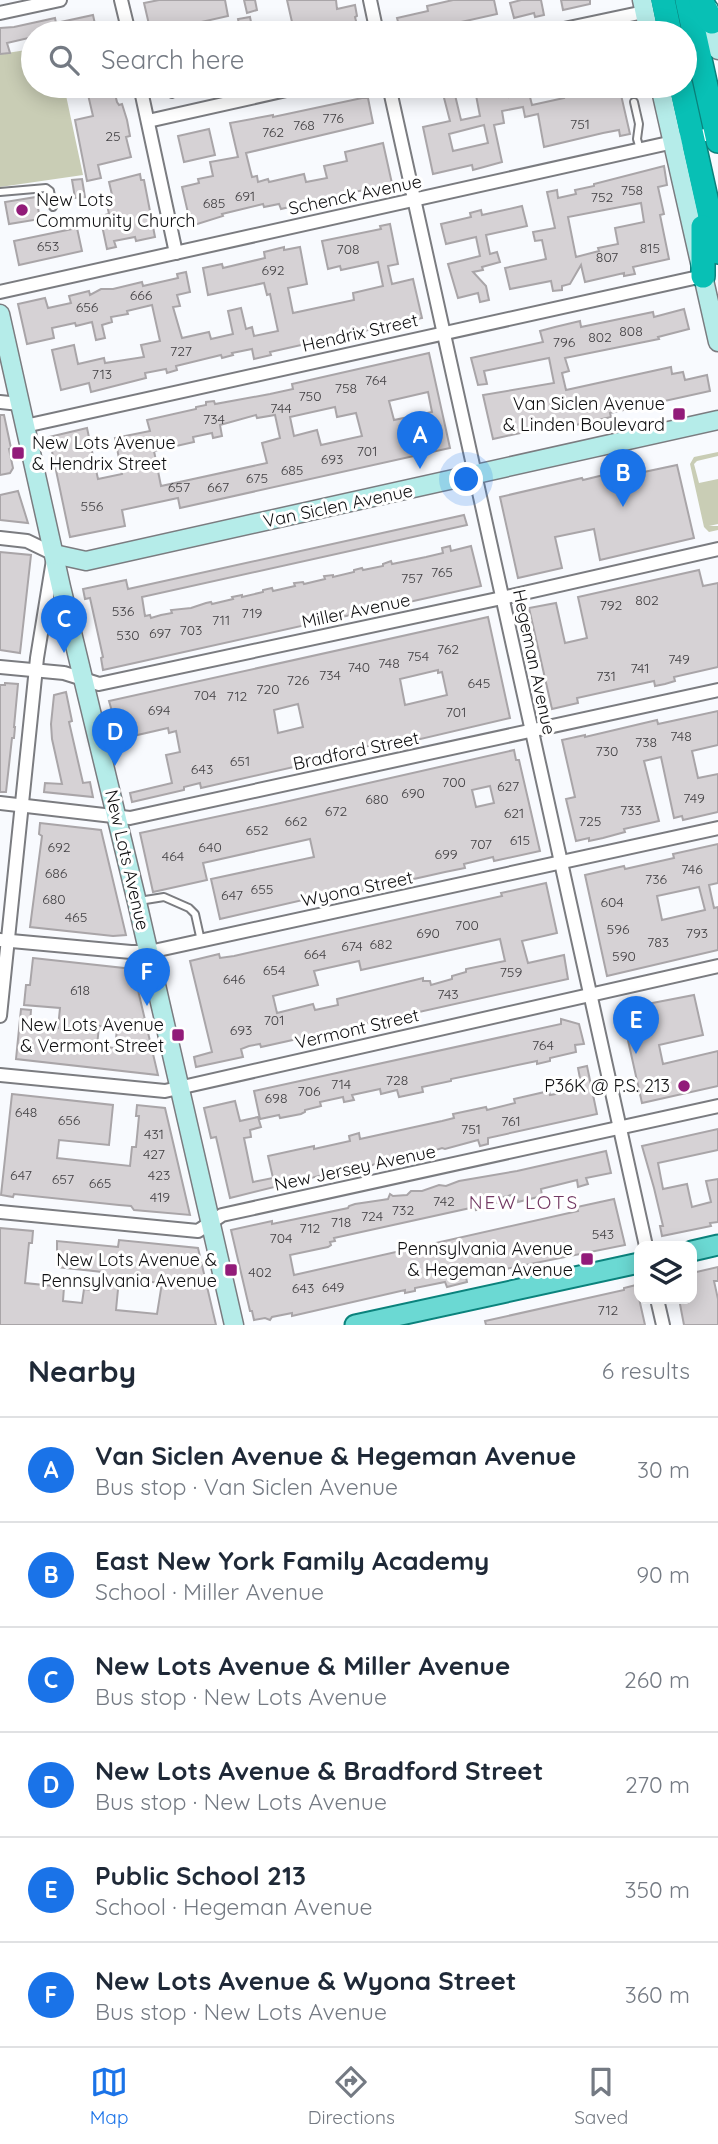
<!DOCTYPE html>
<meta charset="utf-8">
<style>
:root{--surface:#fff;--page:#f2f2f3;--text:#1f2937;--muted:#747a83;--line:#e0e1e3;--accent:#1a73e8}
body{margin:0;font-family:Quicksand,sans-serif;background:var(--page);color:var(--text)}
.controls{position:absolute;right:21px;bottom:21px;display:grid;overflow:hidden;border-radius:14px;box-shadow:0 4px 18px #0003}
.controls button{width:63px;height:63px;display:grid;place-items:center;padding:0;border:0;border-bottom:2px solid var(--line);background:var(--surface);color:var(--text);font:35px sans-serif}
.you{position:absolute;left:467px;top:480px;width:24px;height:24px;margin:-18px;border:5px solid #fff;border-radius:50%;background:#1a73e8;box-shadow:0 0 0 10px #1a73e833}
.badge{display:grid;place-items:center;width:46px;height:46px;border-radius:50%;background:var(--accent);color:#fff;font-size:23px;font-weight:700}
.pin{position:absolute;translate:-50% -58px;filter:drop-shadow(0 2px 4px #0008)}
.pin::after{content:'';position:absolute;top:37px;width:24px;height:21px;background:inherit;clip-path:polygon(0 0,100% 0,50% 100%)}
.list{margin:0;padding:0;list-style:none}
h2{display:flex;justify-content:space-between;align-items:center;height:91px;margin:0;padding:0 28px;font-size:30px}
h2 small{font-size:23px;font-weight:400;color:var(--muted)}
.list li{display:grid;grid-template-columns:46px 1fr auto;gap:21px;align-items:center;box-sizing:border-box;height:105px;padding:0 28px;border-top:2px solid var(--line)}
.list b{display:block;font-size:26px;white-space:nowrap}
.list p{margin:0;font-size:23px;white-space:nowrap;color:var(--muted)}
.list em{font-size:23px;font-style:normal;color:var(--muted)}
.icon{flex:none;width:38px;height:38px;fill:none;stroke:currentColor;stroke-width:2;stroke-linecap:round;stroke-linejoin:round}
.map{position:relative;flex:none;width:718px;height:1325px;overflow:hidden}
.search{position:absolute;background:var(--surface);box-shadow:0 4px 18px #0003;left:21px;right:21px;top:21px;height:77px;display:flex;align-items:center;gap:18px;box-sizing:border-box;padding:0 24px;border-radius:38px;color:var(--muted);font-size:26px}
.sheet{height:721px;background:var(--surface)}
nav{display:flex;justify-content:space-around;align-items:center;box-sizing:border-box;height:98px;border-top:2px solid var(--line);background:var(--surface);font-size:19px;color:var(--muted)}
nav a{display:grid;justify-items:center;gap:4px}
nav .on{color:var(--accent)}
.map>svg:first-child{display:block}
.green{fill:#c9cdb5}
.building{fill:#d6d2d5;stroke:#a9a5a8;stroke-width:2;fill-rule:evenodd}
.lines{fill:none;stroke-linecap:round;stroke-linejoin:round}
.lane-casing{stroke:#7b7c80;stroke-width:10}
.street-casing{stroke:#7b7c80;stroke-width:16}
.secondary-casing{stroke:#7b7c80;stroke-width:21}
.primary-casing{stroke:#0b827c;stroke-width:23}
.highway-casing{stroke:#0b827c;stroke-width:26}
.lane{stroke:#fff;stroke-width:6}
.street{stroke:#fff;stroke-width:12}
.secondary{stroke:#b5ece9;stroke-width:18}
.primary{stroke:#6bd9d3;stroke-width:19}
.highway{stroke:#08c0b5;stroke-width:23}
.poi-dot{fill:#921b79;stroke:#fff;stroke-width:2.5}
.labels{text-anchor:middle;stroke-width:6;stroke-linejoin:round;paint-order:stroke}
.number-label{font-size:14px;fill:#424043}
.street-label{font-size:18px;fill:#101012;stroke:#fff}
.poi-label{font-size:18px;fill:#101012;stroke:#fff;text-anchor:end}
.neighbourhood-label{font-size:19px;letter-spacing:2px;fill:#723863;stroke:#fff}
</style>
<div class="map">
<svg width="718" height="1325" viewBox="0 0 718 1325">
<rect width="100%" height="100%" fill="#f8fafe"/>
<g class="green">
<path d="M33 49V86H64L83 175 0 187V54Z"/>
<path d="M718 452V456L697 461 694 464 699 483 718 479V524L709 526H718V530L709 532 704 527 690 464 694 457Z"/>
</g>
<g class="building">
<path d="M159 0H225L228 16 179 27 180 33H151L144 3Z"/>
<path d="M244 0H255L257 10 247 13Z"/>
<path d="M287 0H336L337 9 355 5 357 16 355 17 359 33H305L303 28 281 33H260L259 29 292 22Z"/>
<path d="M453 0H494L497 14 461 22 462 27 433 33H401L397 18 428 11 427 6Z"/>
<path d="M521 0H541L544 15 535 17 534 13 514 18 510 3Z"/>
<path d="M561 0H590V4L563 10Z"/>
<path d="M93 15 97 33H33V37L7 43 10 53 0 54V28L14 27 55 18 56 23Z"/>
<path d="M250 17 252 27 240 30 238 19Z"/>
<path d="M86 86H113L117 102 119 105 122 104 127 120 130 136 126 137 131 157 98 165 101 178 87 181 75 120 93 116Z"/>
<path d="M433 86H507L509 97 529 93 532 105 564 98 561 87 568 86H603L604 88 619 86 630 134 620 136 619 130 603 133 544 147 538 114 525 117 523 107 502 111 504 123 494 125 502 162 473 170 472 165 433 174 423 127 450 121 443 94 435 96ZM475 90 480 116 461 120 455 95ZM484 125 488 143 453 151 449 134Z"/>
<path d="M362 98H368L373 123 246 153 252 177 257 176 258 182 268 179 269 182 304 174 306 182 327 178 324 166 347 161 345 152 383 143 393 188 373 192V189L352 192 281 209 279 204 264 207 263 204 222 214 223 216 191 226 182 187 199 183 198 179 213 176 210 162 238 157 230 123 273 115V117Z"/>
<path d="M209 129 215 155 184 162 178 136Z"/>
<path d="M664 166 667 185 658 187 664 214 660 215 669 259 633 267 635 274 624 276V273L585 282 581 265 570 284 562 286V290L553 291 551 281 510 289 505 268 546 259 542 240 535 241 533 232 555 228 547 192 557 190 558 198 576 194 575 190 594 186V184ZM641 203 644 222 615 228 618 244 598 248 599 251 576 257 568 217Z"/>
<path d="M140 174 141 180H144L155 237 136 241 135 237 114 241 116 247 107 249 100 216 109 214 106 200 113 199 109 182Z"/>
<path d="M82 179 85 197 75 198 72 180Z"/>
<path d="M36 197 40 219 9 224 5 202Z"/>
<path d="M522 206 527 226 486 235 490 254 497 252 500 262 482 267 483 270 473 272 486 286 489 300 480 302 478 293 458 298 448 264 480 256 476 237 446 244 441 224 471 217 470 213 481 210 482 215Z"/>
<path d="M390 224 398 264 388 266 392 284 413 279 422 318 270 352 271 355 254 359 252 349 232 353 233 355 222 358 221 355 176 366 177 370 167 373 166 369 145 373 146 378 91 392 89 383 61 390 52 350 74 345 78 364 104 358 105 363 144 357 141 345 160 341 152 305 127 311 128 314 111 317 112 322 102 325 105 338 96 340 92 322 76 326 75 323 52 328 54 338 27 344 18 304 45 298 48 308 71 303 69 296 89 291 90 295 101 289H113L142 282 143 286 178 278 177 274 186 272 190 292 177 295 180 306 173 307 182 338 209 332 211 339 233 334 228 311 241 308 246 329 252 327 254 336 278 331 270 294 267 295 264 283 208 295 203 268 222 264 223 268 265 258 264 252 284 247V250L300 247 307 284 288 288 293 313 354 300 353 293 383 286 378 262 341 270 340 266 328 269 322 241 381 229 380 226Z"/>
<path d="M77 228 82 251 19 265 14 241Z"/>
<path d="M684 309 689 329 658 337 659 339 565 358 569 371 562 373 566 390 671 367 672 374 683 372 685 380 707 375 710 391 610 413 611 417 549 431 548 427 493 439 483 395 554 383 549 358 484 371 487 384 478 385 471 358 543 342 540 331 555 327 580 321 581 327 653 312 654 317Z"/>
<path d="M429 353 450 448 180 508 178 498 122 510 125 526 70 537 49 437 87 428 98 479 122 474 115 438 150 431 147 420 196 409V407L206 405V402L214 401 215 404 270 394 293 389 292 384ZM428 392 432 412 394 420 389 401ZM335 407 337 417 356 413 362 436 321 445 317 430 294 436 290 417ZM256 415 257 418 275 415 280 438 262 443 267 463 161 486 154 451 194 442 193 437 212 433 213 438 222 436 220 425Z"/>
<path d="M0 415H4L11 448 9 449 13 468 10 473 0 475Z"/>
<path d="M677 465 694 538 600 560 594 529 555 537 562 568 518 578 500 497 582 478 583 480 624 470 625 476Z"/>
<path d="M18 491 28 523 0 520V495Z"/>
<path d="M464 515 467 525 142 597 145 616 150 615 151 618 161 615 172 613 171 610 191 608 206 603 211 602 212 604 233 599 232 597 242 595V597L263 592V590L272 588 273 591 295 586 294 583 303 582 304 584 325 579 324 576 333 575V577L354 572V570L362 568 363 570 383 566V564L391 561 392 564 426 557 443 553 442 548 450 546 451 551 471 546 481 586 103 670 101 658 103 657 90 598 85 599 83 589 126 580 128 589Z"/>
<path d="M0 552 31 555 20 653 0 650Z"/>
<path d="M699 570 703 586 718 583V667L674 677 675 681 665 684 655 686 654 681 577 698 578 703 552 709 529 608 556 603 565 643 587 638 578 597Z"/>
<path d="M488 617 510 718 391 746 388 742 359 748 360 752 201 788 200 783 184 787V790L132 802 130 793 172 783 166 755 180 752 176 731 169 733 168 728 120 739 109 701ZM438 670V673L442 672 447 695 405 705 400 679ZM298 704 303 727 278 733 274 710Z"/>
<path d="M5 683 18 684 14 727H15L14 738H12L6 792H0V685H5Z"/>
<path d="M66 692 72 721 69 722 83 783 90 782 93 797 44 792 45 783 62 784 52 739 51 724 54 695Z"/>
<path d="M718 711V745L692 751 698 778 718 774V812L683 820 682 816 674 818 661 757 644 761 659 821 624 829 625 832 603 838 589 841V838L576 841 566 799 575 797 562 740 585 735V737L657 720 658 724Z"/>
<path d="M514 750 516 760H519L540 851 494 861 493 857 464 864 465 868 445 872 356 892 355 888 220 919 211 879 314 857 310 839 203 863 207 880 153 892 140 833 276 804ZM490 786 494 803 476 807 472 790Z"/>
<path d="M40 823 101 830 126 935 113 936 30 927 42 836 39 834Z"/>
<path d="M718 844V883L709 885 714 908 718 907V950L607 976 585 875 624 866 625 869 674 858 673 854ZM699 887 705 910 662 920 657 896Z"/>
<path d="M546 883 557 933 522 941 528 963 564 955 568 979 261 1047 260 1044 249 1046 241 1049 243 1057 196 1067 194 1057 212 1052 190 961 219 954 220 958 234 956 502 896 501 893ZM500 939 505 961 466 969V972L452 976V979L431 985 430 981H423V978L337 999 338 1005 315 1010 313 1004 277 1013 273 996 318 985 314 971 359 961 361 970Z"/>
<path d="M33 958 133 969 158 1075 16 1059 21 1009 31 1010 30 1024 58 1028 60 1008 24 1005 26 985H30ZM99 1026 117 1029 115 1048 97 1046Z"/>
<path d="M694 995 703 1035 659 1045 663 1064 718 1051V1086L642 1103 621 1009Z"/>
<path d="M561 1019 579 1024 584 1044 575 1045 576 1052 550 1058V1061L537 1064V1061L451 1079V1081L422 1087 423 1092 399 1097 397 1090 381 1094 380 1089 352 1095 354 1100 344 1102 343 1097 320 1102 321 1106 305 1110V1112L301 1114 280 1118 279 1115 260 1119 254 1091 561 1024Z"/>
<path d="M587 1066 597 1114 488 1138V1144L480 1146 478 1140 445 1149 442 1148 424 1154H417L404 1159H393L390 1162 385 1160 370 1166 365 1165 346 1169 343 1174 339 1171 230 1198 216 1137 211 1138 204 1108 235 1101 240 1121 258 1117 261 1127 250 1130 251 1137 244 1138 253 1182 273 1178 268 1156 314 1146V1149L350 1141 349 1136 359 1133 360 1139 442 1121 454 1118 453 1114 486 1107 487 1110 515 1103 514 1099 549 1091 550 1095 582 1089 578 1068Z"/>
<path d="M12 1094 113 1105 109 1145 59 1140 57 1158 130 1166 132 1147H136L139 1116H136L137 1105 165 1108 190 1215 134 1210 131 1206 119 1205 14 1194 13 1197 1 1195Z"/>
<path d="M718 1129V1150L658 1163 663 1189 687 1184 692 1207 711 1202 706 1181 718 1179V1222L710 1223 711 1226 662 1236 660 1226H663L654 1188 642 1146Z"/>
<path d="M606 1151 611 1173 586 1178 588 1184 578 1187 577 1180 541 1189 542 1196 518 1202 516 1194 499 1198 500 1202 492 1204 493 1207 476 1210 475 1207 334 1238 335 1241 330 1242 331 1245 328 1247 290 1255 294 1275 578 1211 577 1207 614 1199 625 1245 466 1277 467 1282 447 1287 445 1282 415 1288V1291L405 1293V1290L292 1316V1313L272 1317 270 1320 265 1318 254 1320 252 1311H250L231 1230 272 1221V1224L348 1208 349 1206 355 1204 382 1200 388 1199 390 1194 393 1196 407 1195 411 1191H422L439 1185 446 1186 459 1181 517 1171Z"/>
<path d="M0 1228 33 1231 32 1243H29L25 1283 64 1287 63 1301 82 1303 84 1289 100 1291 102 1272 57 1267V1241L118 1247 119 1240 198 1248 216 1325H0ZM119 1279 162 1283 157 1314 116 1310Z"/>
<path d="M718 1267V1281H714L718 1299V1325H684L679 1299H692V1273Z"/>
<path d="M636 1285 645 1325H486L485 1321 624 1290V1288Z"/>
</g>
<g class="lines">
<g class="lane-casing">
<g id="lane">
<path d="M171 86 172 94"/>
<path d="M634 102 639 124 637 139 640 149"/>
<path d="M0 192 46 188 50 191 53 207"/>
<path d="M139 901 164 897 189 908 195 914 201 941"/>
</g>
</g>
<g class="street-casing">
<g id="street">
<path d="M121 0 129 33"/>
<path d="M370 0 377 33"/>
<path d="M0 13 60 0"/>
<path d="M545 33 644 12"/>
<path d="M140 86 176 253"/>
<path d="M389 86 646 1246"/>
<path d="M148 121 304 86"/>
<path d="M0 292 718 132"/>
<path d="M0 402 20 404"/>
<path d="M25 426 703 276"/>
<path d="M0 538 27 541 54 554 37 658 0 1016"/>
<path d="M0 667 64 673 99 684 502 598 718 549"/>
<path d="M0 803 130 818 718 690"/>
<path d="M0 940 131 952H149L718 828"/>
<path d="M0 1075 165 1091 718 966"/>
<path d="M0 1212 198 1231 222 1215 718 1106"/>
<path d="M657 1299 663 1325"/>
</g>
</g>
<g class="secondary-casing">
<g id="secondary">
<path d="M642 0 649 33"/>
<path d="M709 9 718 50"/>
<path d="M660 86 718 342"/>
<path d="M0 314 61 587 137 902 234 1325"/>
<path d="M54 554 86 561 718 420"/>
</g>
</g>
<g class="primary-casing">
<g id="primary">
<path d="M692 1251 718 1245"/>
<path d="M355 1325 639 1263"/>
</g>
</g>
<g class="highway-casing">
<g id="highway">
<path d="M663 0 670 33"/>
<path d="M687 0 718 141"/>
<path d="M701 0 712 22"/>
<path d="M681 86 718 252"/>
<path d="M703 227V276"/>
</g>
</g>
<use href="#lane" class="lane"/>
<use href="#street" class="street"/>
<use href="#secondary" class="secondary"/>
<use href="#primary" class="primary"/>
<use href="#highway" class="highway"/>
</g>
<g class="poi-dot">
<circle cx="22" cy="210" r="7"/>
<rect x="672" y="407" width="14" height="14" rx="3.5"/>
<rect x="11" y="446" width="14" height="14" rx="3.5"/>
<rect x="171" y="1028" width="14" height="14" rx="3.5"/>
<circle cx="684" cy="1086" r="7"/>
<rect x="580" y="1252" width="14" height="14" rx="3.5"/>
<rect x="224" y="1263" width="14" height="14" rx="3.5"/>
</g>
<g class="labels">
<g class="number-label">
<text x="333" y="123">776</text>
<text x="580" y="129">751</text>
<text x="304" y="130">768</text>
<text x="273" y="137">762</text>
<text x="113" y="141">25</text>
<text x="632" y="195">758</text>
<text x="245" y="201">691</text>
<text x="602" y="202">752</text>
<text x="214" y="208">685</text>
<text x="48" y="251">653</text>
<text x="650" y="253">815</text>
<text x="348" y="254">708</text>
<text x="607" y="262">807</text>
<text x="273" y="275">692</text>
<text x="141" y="300">666</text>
<text x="87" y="312">656</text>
<text x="631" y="336">808</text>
<text x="600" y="342">802</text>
<text x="564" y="347">796</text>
<text x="181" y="356">727</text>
<text x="102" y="379">713</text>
<text x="376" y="385">764</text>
<text x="346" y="393">758</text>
<text x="310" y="401">750</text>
<text x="281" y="413">744</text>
<text x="214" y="424">734</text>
<text x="367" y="456">701</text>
<text x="332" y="464">693</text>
<text x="292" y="475">685</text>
<text x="257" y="483">675</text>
<text x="179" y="492">657</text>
<text x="218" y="492">667</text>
<text x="92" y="511">556</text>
<text x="442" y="577">765</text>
<text x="412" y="583">757</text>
<text x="647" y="605">802</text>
<text x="611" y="610">792</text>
<text x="123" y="616">536</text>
<text x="252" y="618">719</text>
<text x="221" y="625">711</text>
<text x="191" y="635">703</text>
<text x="160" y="638">697</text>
<text x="128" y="640">530</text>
<text x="448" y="654">762</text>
<text x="418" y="661">754</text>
<text x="679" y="664">749</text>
<text x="389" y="668">748</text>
<text x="359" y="672">740</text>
<text x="640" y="673">741</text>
<text x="330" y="680">734</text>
<text x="606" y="681">731</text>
<text x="298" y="685">726</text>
<text x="479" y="688">645</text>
<text x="268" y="694">720</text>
<text x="205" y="700">704</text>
<text x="237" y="701">712</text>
<text x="159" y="715">694</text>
<text x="456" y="717">701</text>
<text x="681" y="741">748</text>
<text x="646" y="747">738</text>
<text x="607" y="756">730</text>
<text x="240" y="766">651</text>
<text x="202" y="774">643</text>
<text x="454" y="787">700</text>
<text x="508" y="791">627</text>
<text x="413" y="798">690</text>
<text x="694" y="803">749</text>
<text x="377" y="804">680</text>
<text x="631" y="815">733</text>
<text x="336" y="816">672</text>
<text x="514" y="818">621</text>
<text x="296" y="826">662</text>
<text x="590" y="826">725</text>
<text x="257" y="835">652</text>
<text x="520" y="845">615</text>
<text x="481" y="849">707</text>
<text x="59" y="852">692</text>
<text x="210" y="852">640</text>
<text x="446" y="859">699</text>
<text x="173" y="861">464</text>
<text x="692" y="874">746</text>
<text x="56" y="878">686</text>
<text x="656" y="884">736</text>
<text x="262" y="894">655</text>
<text x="232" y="900">647</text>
<text x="54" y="904">680</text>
<text x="612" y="907">604</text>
<text x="76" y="922">465</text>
<text x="467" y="930">700</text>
<text x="618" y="934">596</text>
<text x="428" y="938">690</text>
<text x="697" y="938">793</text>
<text x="658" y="947">783</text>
<text x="381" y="949">682</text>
<text x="352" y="951">674</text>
<text x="315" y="959">664</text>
<text x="624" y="961">590</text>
<text x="274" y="975">654</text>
<text x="511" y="977">759</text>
<text x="234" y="984">646</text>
<text x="80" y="995">618</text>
<text x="448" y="999">743</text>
<text x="274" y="1025">701</text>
<text x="241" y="1035">693</text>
<text x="543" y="1050">764</text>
<text x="397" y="1085">728</text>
<text x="341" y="1089">714</text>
<text x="309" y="1096">706</text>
<text x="276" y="1103">698</text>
<text x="26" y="1117">648</text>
<text x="69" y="1125">656</text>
<text x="511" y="1126">761</text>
<text x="471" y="1134">751</text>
<text x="154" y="1139">431</text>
<text x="154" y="1159">427</text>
<text x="21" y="1180">647</text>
<text x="159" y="1180">423</text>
<text x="63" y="1184">657</text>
<text x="100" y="1188">665</text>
<text x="160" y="1202">419</text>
<text x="444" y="1206">742</text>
<text x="403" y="1215">732</text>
<text x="372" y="1221">724</text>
<text x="341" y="1227">718</text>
<text x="310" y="1233">712</text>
<text x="603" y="1239">543</text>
<text x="281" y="1243">704</text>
<text x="260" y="1277">402</text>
<text x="333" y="1292">649</text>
<text x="303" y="1293">643</text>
<text x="608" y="1315">712</text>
</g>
<g class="street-label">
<text transform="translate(355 195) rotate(-12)" y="6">Schenck Avenue</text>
<text transform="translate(360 333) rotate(-13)" y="6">Hendrix Street</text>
<text transform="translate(338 506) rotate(-12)" y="6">Van Siclen Avenue</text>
<text transform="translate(356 611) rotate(-12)" y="6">Miller Avenue</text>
<text transform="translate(534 662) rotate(78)" y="6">Hegeman Avenue</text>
<text transform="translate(356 751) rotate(-12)" y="6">Bradford Street</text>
<text transform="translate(127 860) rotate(77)" y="6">New Lots Avenue</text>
<text transform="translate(357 889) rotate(-12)" y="6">Wyona Street</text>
<text transform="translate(357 1029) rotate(-13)" y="6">Vermont Street</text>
<text transform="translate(355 1168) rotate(-12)" y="6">New Jersey Avenue</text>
</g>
<g class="poi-label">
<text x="36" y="206" text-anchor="start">New Lots<tspan x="36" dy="21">Community Church</tspan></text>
<text x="665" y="410">Van Siclen Avenue<tspan x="665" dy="21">&amp; Linden Boulevard</tspan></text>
<text x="32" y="449" text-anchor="start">New Lots Avenue<tspan x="32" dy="21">&amp; Hendrix Street</tspan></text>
<text x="164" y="1031">New Lots Avenue<tspan x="164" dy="21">&amp; Vermont Street</tspan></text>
<text x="670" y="1092">P36K @ P.S. 213</text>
<text x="573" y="1255">Pennsylvania Avenue<tspan x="573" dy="21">&amp; Hegeman Avenue</tspan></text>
<text x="217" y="1266">New Lots Avenue &amp;<tspan x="217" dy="21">Pennsylvania Avenue</tspan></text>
</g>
<g class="neighbourhood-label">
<text x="524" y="1209">NEW LOTS</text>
</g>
</g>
</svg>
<div class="controls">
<button><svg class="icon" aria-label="layers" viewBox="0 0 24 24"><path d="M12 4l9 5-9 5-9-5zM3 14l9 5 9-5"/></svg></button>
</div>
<div class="you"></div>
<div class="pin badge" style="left:420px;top:469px">A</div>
<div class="pin badge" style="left:623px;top:507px">B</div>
<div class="pin badge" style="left:64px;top:653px">C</div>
<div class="pin badge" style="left:115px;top:766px">D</div>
<div class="pin badge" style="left:636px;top:1054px">E</div>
<div class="pin badge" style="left:147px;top:1006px">F</div>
<div class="search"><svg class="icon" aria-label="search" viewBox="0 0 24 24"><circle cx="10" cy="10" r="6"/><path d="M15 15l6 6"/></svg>Search here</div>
</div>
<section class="sheet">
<h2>Nearby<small>6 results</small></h2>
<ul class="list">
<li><span class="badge">A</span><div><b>Van Siclen Avenue &amp; Hegeman Avenue</b><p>Bus stop · Van Siclen Avenue</p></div><em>30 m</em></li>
<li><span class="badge">B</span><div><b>East New York Family Academy</b><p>School · Miller Avenue</p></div><em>90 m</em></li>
<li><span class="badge">C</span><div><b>New Lots Avenue &amp; Miller Avenue</b><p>Bus stop · New Lots Avenue</p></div><em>260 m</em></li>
<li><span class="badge">D</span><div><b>New Lots Avenue &amp; Bradford Street</b><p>Bus stop · New Lots Avenue</p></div><em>270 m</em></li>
<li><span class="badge">E</span><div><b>Public School 213</b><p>School · Hegeman Avenue</p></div><em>350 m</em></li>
<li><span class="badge">F</span><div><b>New Lots Avenue &amp; Wyona Street</b><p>Bus stop · New Lots Avenue</p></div><em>360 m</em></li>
</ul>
</section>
<nav>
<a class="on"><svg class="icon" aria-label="map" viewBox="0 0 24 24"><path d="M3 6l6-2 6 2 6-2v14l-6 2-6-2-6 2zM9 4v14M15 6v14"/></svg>Map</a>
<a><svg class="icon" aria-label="directions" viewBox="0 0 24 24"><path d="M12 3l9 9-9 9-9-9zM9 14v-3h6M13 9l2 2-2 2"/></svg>Directions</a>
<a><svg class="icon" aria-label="saved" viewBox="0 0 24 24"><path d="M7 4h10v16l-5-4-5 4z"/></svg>Saved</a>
</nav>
